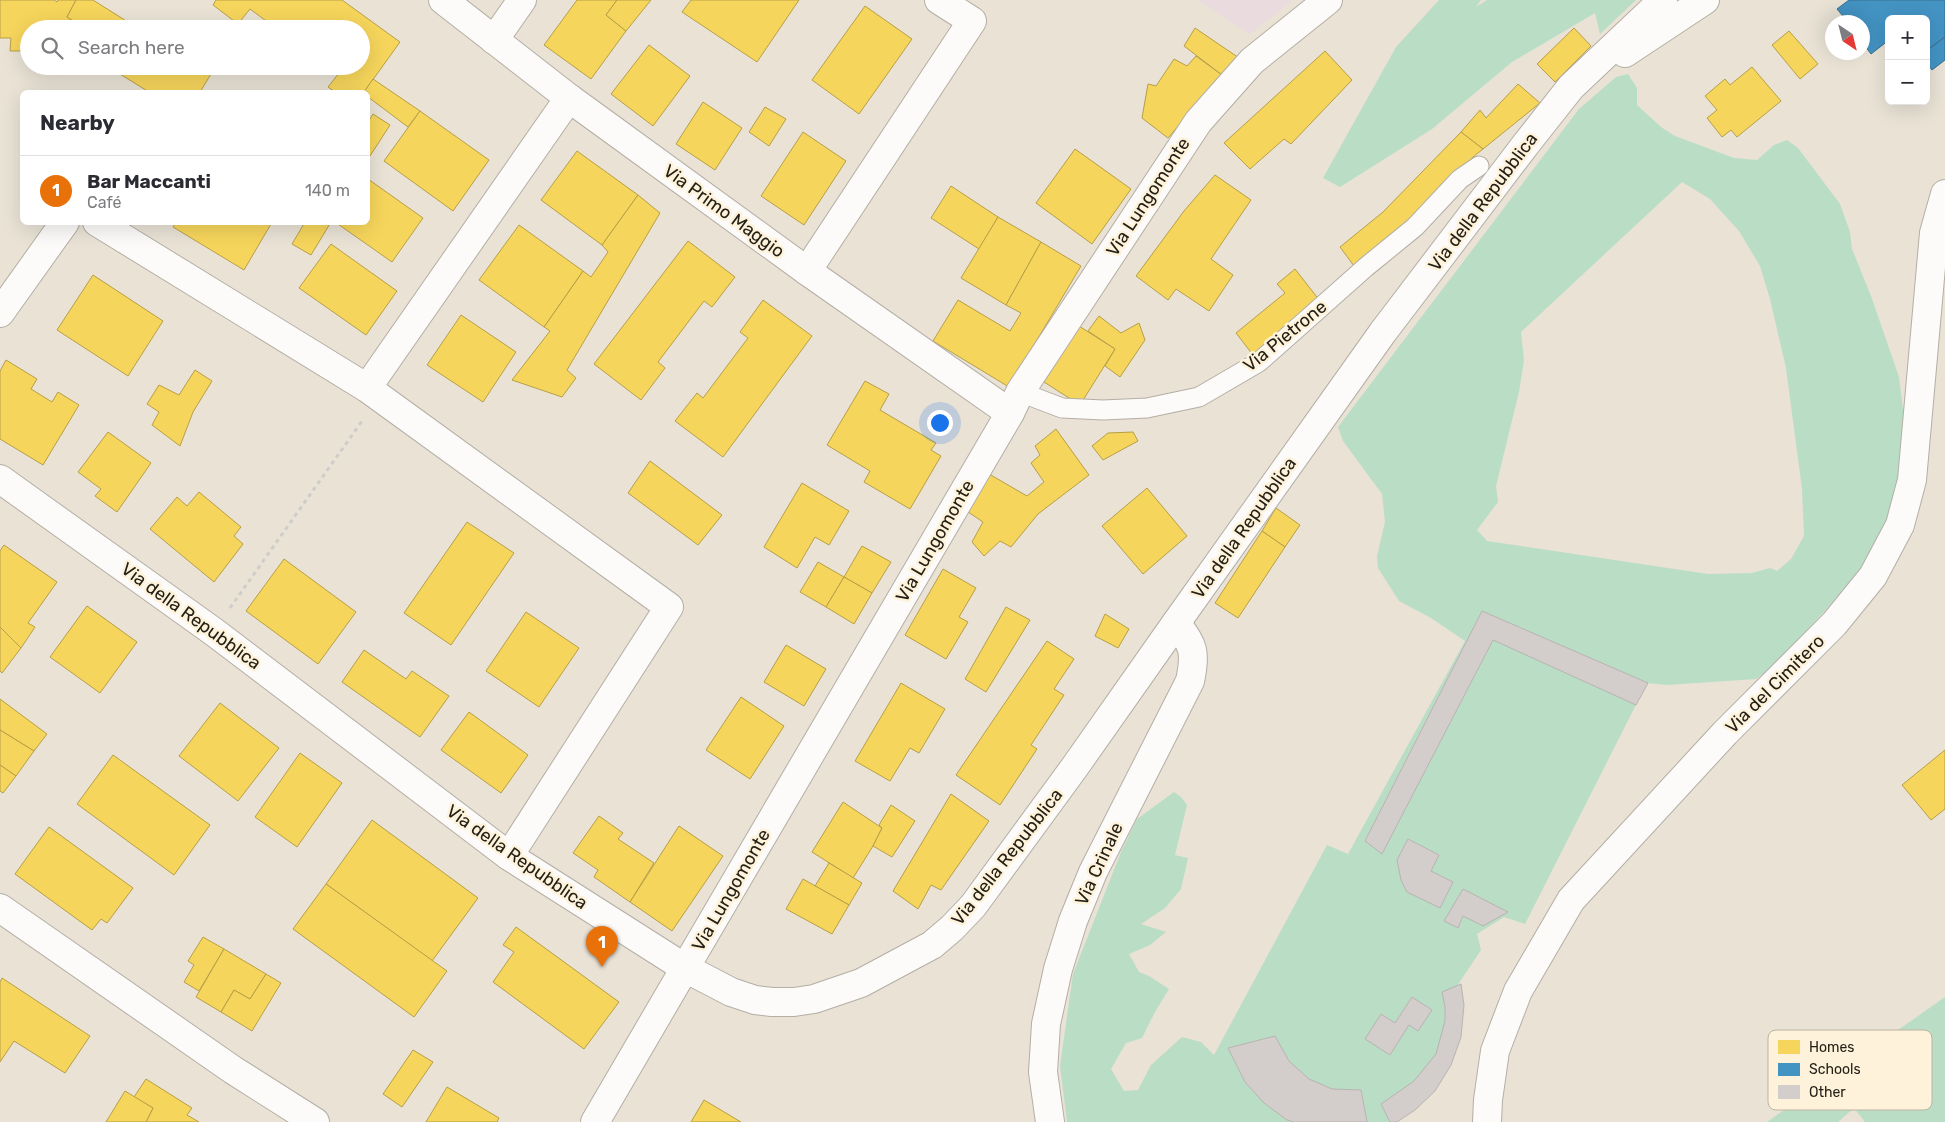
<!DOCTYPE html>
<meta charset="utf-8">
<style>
:root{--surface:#fff;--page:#f7f7f7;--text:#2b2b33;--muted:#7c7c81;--line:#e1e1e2;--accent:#ea580c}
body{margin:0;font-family:Rubik,sans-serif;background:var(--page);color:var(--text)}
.controls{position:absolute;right:15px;top:15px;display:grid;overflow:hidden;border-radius:8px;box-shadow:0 5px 20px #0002}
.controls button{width:45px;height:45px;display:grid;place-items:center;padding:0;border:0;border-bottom:1px solid var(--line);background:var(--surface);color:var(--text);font:25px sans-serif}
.compass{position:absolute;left:1825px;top:15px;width:45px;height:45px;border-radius:50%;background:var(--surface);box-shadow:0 5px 20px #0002;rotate:145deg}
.you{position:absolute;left:939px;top:422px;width:18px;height:18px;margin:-12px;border:4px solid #fff;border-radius:50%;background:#1a73e8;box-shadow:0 0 0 8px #1a73e833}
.badge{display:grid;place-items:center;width:32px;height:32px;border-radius:50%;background:var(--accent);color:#fff;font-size:16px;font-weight:700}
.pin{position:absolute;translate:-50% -41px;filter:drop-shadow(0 1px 2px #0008)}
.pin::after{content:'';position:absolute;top:26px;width:18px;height:15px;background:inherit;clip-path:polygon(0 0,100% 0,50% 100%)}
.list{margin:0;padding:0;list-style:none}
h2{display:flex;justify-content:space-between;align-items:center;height:65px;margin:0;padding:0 20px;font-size:21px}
h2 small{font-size:16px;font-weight:400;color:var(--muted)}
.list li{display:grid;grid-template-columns:32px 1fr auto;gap:15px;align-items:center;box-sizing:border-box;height:70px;padding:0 20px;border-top:1px solid var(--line)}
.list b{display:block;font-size:19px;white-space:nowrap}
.list p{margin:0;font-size:16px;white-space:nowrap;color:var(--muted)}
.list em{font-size:16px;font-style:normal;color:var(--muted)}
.icon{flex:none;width:28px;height:28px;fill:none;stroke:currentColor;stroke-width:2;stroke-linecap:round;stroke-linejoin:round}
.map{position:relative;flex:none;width:1945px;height:1122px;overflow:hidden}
.search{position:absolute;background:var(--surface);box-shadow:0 5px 20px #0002;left:20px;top:20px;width:350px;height:55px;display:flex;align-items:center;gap:12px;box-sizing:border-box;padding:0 18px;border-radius:28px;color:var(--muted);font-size:19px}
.panel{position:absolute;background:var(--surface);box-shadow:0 5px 20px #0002;left:20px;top:90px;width:350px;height:135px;border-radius:8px}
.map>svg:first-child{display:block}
.industrial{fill:#e9dbde}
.green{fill:#baddc6;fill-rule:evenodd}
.homes{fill:#f6d55c;stroke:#b79f47}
.schools{fill:#4393c3;stroke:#3a708f}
.building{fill:#d3cdcb;stroke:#b9b3b1}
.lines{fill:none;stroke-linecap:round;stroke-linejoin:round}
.service-casing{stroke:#b4aea5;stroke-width:21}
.minor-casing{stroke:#b4aea5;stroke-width:30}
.tertiary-casing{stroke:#b4aea5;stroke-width:30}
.path{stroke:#cfcdc9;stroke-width:3;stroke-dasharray:4 4;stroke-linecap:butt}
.service{stroke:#fcfbf9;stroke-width:19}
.minor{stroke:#fcfbf9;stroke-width:28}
.tertiary{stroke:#fcfbf9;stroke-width:28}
.labels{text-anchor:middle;stroke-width:5;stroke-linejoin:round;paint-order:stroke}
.street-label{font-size:18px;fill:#242017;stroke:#fef3da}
.key{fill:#fef3da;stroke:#bdb4a0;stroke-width:1}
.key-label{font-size:14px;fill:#242017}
</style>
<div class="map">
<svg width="1945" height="1122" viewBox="0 0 1945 1122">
<rect width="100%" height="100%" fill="#e9e2d5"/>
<path class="industrial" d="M1198 0H1293L1250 34Z"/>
<g class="green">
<path d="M1439 0H1481L1476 7 1487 0H1636L1600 34 1595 13 1512 62 1432 129 1340 187 1323 178 1396 47Z"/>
<path d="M1628 74 1637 88V105L1661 127 1675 136 1734 158 1757 160 1774 145 1787 140 1798 148 1840 204 1850 232 1852 249 1871 296 1899 377 1907 442 1892 521 1874 555 1777 665 1756 679 1667 685 1647 683 1525 924 1504 917 1477 934 1481 950 1457 986 1462 1008 1459 1038 1441 1082 1412 1112 1394 1122H1067L1060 1066 1073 974 1121 852 1137 819 1174 792 1181 797 1187 805 1175 855 1188 858 1181 889 1165 908 1141 924 1166 932 1150 945 1129 954 1139 972 1149 976 1169 989 1155 1012 1142 1038 1126 1043 1111 1069 1124 1091 1138 1090 1151 1065 1182 1037 1201 1042 1214 1055 1327 845 1348 854 1465 641 1431 618 1399 601 1378 568 1377 556 1385 522 1382 494 1343 441 1338 427 1579 109 1616 77ZM1682 182 1710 199 1739 231 1760 266 1770 299 1786 368 1802 489 1804 536 1791 559 1777 571 1770 568 1752 573 1708 574 1487 541 1477 530 1498 502 1496 486 1519 392 1524 360 1521 332Z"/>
<path d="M1945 997V1122H1865L1854 1108 1838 1122H1767Z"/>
</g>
<g class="homes">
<path d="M0 0H54L57 2 58 0H76L67 17 86 29H29V51H10L11 38H0Z"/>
<path d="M76 0H93L139 29H86L67 17Z"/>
<path d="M216 0H342L400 42 364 92H335L328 87 339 73 329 66H361V29H277L250 9 238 24 213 5Z"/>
<path d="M577 0H617L606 15 626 31 591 79 544 45Z"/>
<path d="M617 0H651L626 31 606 15Z"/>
<path d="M691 0H799L757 62 682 12Z"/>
<path d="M865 6 912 39 859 114 812 80Z"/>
<path d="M1195 28 1242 60 1222 75 1184 46Z"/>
<path d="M1574 28 1591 46 1555 82 1537 64Z"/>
<path d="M1789 31 1818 64 1800 79 1772 45Z"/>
<path d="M649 45 690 76 653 126 611 94Z"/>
<path d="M1325 51 1352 80 1291 144 1284 139 1250 169 1224 143Z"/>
<path d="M1196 56 1222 75 1168 138 1142 118 1148 84 1156 86 1174 59 1187 66Z"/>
<path d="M107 66H199L211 74 200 92H149Z"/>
<path d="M1752 67 1781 101 1737 137 1731 130 1722 137 1707 118 1717 110 1705 96 1725 79 1730 85Z"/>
<path d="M373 79 420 111 408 127 368 97V92H364Z"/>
<path d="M1518 84 1540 103 1483 149 1461 132 1480 110 1486 118Z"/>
<path d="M703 102 742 128 715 170 676 144Z"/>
<path d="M765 107 786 119 769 146 749 132Z"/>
<path d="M420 111 489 160 453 211 384 161Z"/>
<path d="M373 114 390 125 368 159V122Z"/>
<path d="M803 132 846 161 804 225 761 196Z"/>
<path d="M1461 132 1483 149 1473 157 1413 223 1357 270 1340 247 1383 212Z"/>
<path d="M1075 149 1131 189 1092 244 1036 203Z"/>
<path d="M577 151 638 195 602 245 541 200Z"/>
<path d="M1215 175 1251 200 1211 259 1233 275 1209 311 1176 289 1168 300 1136 276 1184 211Z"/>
<path d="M368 179 423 218 392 262 335 222H368Z"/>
<path d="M951 186 998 217 979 249 931 218Z"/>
<path d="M638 195 660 213 567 370 576 378 562 397 512 380 550 331 544 327 583 271 591 277 608 252 602 245Z"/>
<path d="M998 217 1041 242 1006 305 961 278Z"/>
<path d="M176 222H268L271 224 244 270 173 227Z"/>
<path d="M305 222H331L311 255 292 244Z"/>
<path d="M519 225 583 271 544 327 479 280Z"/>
<path d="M688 241 735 277 712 307 704 301 658 362 665 368 641 400 594 364Z"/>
<path d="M1041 242 1081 266 1009 387 933 341 958 300 1010 331 1021 313 1006 305Z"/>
<path d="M331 244 397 291 366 335 299 288Z"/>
<path d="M1295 269 1320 301 1253 355 1236 333 1285 293 1277 284Z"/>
<path d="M93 275 163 321 128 376 57 330Z"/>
<path d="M763 300 812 336 723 457 675 421 697 393 703 398 748 338 740 332Z"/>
<path d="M461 315 516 352 483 402 427 365Z"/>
<path d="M1099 316 1121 333 1139 323 1145 340 1120 377 1105 366 1115 349 1088 331Z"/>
<path d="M1079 326 1115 349 1080 405 1044 382Z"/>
<path d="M6 360 37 379 31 389 52 402 58 392 79 405 43 465 0 439V371Z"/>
<path d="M195 370 212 381 193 412 180 446 152 425 159 412 147 404 159 385 179 395Z"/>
<path d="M865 381 889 394 880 410 936 443 931 450 941 456 910 509 864 482 870 471 827 445Z"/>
<path d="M1056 429 1089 475 1038 514 1011 547 1000 541 984 556 972 542 983 522 968 512 989 474 1027 496 1044 482 1031 463 1040 455 1035 446Z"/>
<path d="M108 432 151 463 117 512 95 496 101 489 78 472Z"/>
<path d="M1133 432 1138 441 1103 460 1092 446 1108 433Z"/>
<path d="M650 461 722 515 698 545 628 493Z"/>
<path d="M802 483 849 511 829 545 815 537 797 568 764 547Z"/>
<path d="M1147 488 1187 536 1143 574 1102 526Z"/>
<path d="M199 492 241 527 234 536 243 544 214 582 150 529 177 497 187 506Z"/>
<path d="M1276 508 1300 525 1285 547 1262 531Z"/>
<path d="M467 522 514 553 451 645 404 613Z"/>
<path d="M1262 531 1285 547 1238 618 1215 603Z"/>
<path d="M4 545 57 582 28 623 35 627 21 648 0 627V551Z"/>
<path d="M862 546 891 562 872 593 844 577Z"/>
<path d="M284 559 356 612 318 664 246 611Z"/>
<path d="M818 562 844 577 826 607 800 592Z"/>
<path d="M943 569 976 588 959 617 968 622 946 659 905 635Z"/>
<path d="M844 577 872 593 854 624 826 607Z"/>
<path d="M87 606 137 642 100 693 50 657Z"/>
<path d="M1006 607 1030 620 986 692 965 679Z"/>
<path d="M526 612 579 648 539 707 486 671Z"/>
<path d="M1105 614 1129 629 1118 648 1095 636Z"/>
<path d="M0 627 21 648 2 673 0 671Z"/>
<path d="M1047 641 1074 659 1054 689 1064 695 1031 745 1037 749 1000 805 956 775Z"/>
<path d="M786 645 826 669 804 706 764 682Z"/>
<path d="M364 650 406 679 412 671 449 696 420 737 342 682Z"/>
<path d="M901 683 945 709 919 753 910 748 890 781 855 761Z"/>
<path d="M741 697 784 726 750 779 706 750Z"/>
<path d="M0 699 47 734 34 751 0 730Z"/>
<path d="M220 703 279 748 238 801 179 756Z"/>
<path d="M469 712 528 755 501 793 441 750Z"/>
<path d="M0 730 34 751 16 776 0 765Z"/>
<path d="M1945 750V809L1931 820 1902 785Z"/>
<path d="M300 753 342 783 297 847 255 817Z"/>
<path d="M113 755 210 825 174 875 77 804Z"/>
<path d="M0 765 16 776 3 793 0 791Z"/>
<path d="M951 794 989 821 941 890 931 885 918 909 893 891Z"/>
<path d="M843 802 882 828 873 846 853 878 812 852Z"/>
<path d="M891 805 915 821 892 857 873 846 882 828 879 825Z"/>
<path d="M599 816 623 833 618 839 654 863 630 902 594 877 598 870 573 853Z"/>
<path d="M372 820 478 898 432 961 326 884Z"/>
<path d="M679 826 723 856 672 931 630 902Z"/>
<path d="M49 827 133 888 107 923 101 919 92 930 15 874Z"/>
<path d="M829 863 862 883 849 905 815 886Z"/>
<path d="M803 879 849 905 832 934 786 909Z"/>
<path d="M326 884 447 971 414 1017 293 929Z"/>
<path d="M516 927 619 1002 584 1049 493 982 514 952 503 945Z"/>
<path d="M203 937 224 949 199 991 184 982 194 965 188 961Z"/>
<path d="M224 949 266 974 250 999 234 990 221 1012 196 997Z"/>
<path d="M266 974 281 983 252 1031 221 1012 234 990 250 999Z"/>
<path d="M2 978 90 1036 65 1073 14 1041 0 1062V982Z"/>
<path d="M413 1050 433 1062 402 1107 383 1094Z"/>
<path d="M146 1079 192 1108 187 1115 199 1122H146L153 1108 134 1097Z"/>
<path d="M447 1087 499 1118 497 1122H426Z"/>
<path d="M125 1091 153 1108 146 1122H106Z"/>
<path d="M704 1100 741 1122H691Z"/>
</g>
<g class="schools">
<path d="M1849 0H1945V37L1926 51V19H1889V40L1871 54 1862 42V22H1848L1837 9Z"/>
<path d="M1945 37V60L1932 70 1926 62V51Z"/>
</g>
<g class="building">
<path d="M1482 611 1648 683 1636 705 1493 640 1382 854 1365 841Z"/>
<path d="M1408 839 1439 855 1431 871 1453 882 1440 908 1407 892 1401 880 1397 860Z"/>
<path d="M1463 889 1508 912 1483 926 1463 916 1458 928 1444 921Z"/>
<path d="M1461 984 1464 1005 1461 1037 1451 1065 1435 1091 1415 1110 1397 1122H1390L1381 1104 1414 1081 1436 1054 1445 1021V1007L1442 992Z"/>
<path d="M1412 997 1432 1010 1418 1031 1409 1025 1390 1055 1365 1039 1381 1014 1395 1023Z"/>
<path d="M1275 1036 1289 1061 1309 1079 1332 1089 1361 1090 1367 1122H1294L1287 1120 1264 1103 1245 1082 1228 1048Z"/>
</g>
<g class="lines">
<g class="service-casing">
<path id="service" d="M1020 392 1062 408 1103 410 1147 408 1199 397 1259 362 1366 267 1415 227 1460 179 1479 166"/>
</g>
<g class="minor-casing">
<g id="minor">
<path d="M494 40 522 0"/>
<path d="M1625 53 1705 0"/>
<path d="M97 222 367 388 669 607 509 856"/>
<path d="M807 271 972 21 939 0"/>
<path d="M0 313 65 222"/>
<path d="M367 388 569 98"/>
<path d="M1176 623 1383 332 1526 144 1571 87 1663 0"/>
<path d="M0 908 233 1070 315 1122"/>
<path d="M595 1122 685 968"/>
<path d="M1487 1122 1488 1100 1495 1051 1518 991 1571 900 1725 733 1834 624 1873 576 1900 525 1912 480 1934 233 1945 194"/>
</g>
</g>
<g class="tertiary-casing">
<g id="tertiary">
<path d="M443 0 569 98 807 271 1010 413"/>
<path d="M0 479 214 632 509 856 685 968 731 992 755 1000 772 1002H794L814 999 861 983 932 945 952 928 973 906 1074 768 1176 623C1194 645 1196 653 1190 681L1093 872 1073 921 1058 969 1046 1024 1043 1072 1050 1122"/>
<path d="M685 968 1010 413 1020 392 1198 122 1252 61 1328 0"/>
</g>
</g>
<path class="path" d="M230 608 362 421"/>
<use href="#service" class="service"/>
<use href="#minor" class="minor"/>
<use href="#tertiary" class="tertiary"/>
</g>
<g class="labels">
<g class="street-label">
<text transform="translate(1148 197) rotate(-57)" y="6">Via Lungomonte</text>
<text transform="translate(1483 202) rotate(-53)" y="6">Via della Repubblica</text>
<text transform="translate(724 211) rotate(36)" y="6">Via Primo Maggio</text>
<text transform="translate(1285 336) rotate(-39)" y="6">Via Pietrone</text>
<text transform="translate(1244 528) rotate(-55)" y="6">Via della Repubblica</text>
<text transform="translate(935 541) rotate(-60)" y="6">Via Lungomonte</text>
<text transform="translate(191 616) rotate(36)" y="6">Via della Repubblica</text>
<text transform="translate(1775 684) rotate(-45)" y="6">Via del Cimitero</text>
<text transform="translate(517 857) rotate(35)" y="6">Via della Repubblica</text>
<text transform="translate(1007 857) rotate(-52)" y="6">Via della Repubblica</text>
<text transform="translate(1099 864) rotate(-65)" y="6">Via Crinale</text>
<text transform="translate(731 890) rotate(-60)" y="6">Via Lungomonte</text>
</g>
</g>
<rect x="1768" y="1030" width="164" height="80" rx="8" class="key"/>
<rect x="1778" y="1040" width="22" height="14" fill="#f6d55c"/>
<rect x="1778" y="1063" width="22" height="13" fill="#4393c3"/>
<rect x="1778" y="1085" width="22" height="14" fill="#d3cdcb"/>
<g class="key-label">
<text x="1809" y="1052">Homes</text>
<text x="1809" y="1074">Schools</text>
<text x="1809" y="1097">Other</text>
</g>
</svg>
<div class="controls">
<button>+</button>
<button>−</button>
</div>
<svg class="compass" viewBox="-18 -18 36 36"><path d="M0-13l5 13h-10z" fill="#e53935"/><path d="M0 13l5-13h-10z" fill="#7c7c81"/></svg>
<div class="you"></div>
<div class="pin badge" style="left:602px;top:967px;background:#e8710a">1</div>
<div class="search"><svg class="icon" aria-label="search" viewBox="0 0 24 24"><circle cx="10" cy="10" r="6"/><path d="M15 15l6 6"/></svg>Search here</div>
<section class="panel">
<h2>Nearby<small></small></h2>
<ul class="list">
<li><span class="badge" style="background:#e8710a">1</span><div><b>Bar Maccanti</b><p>Café</p></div><em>140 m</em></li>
</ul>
</section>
</div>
